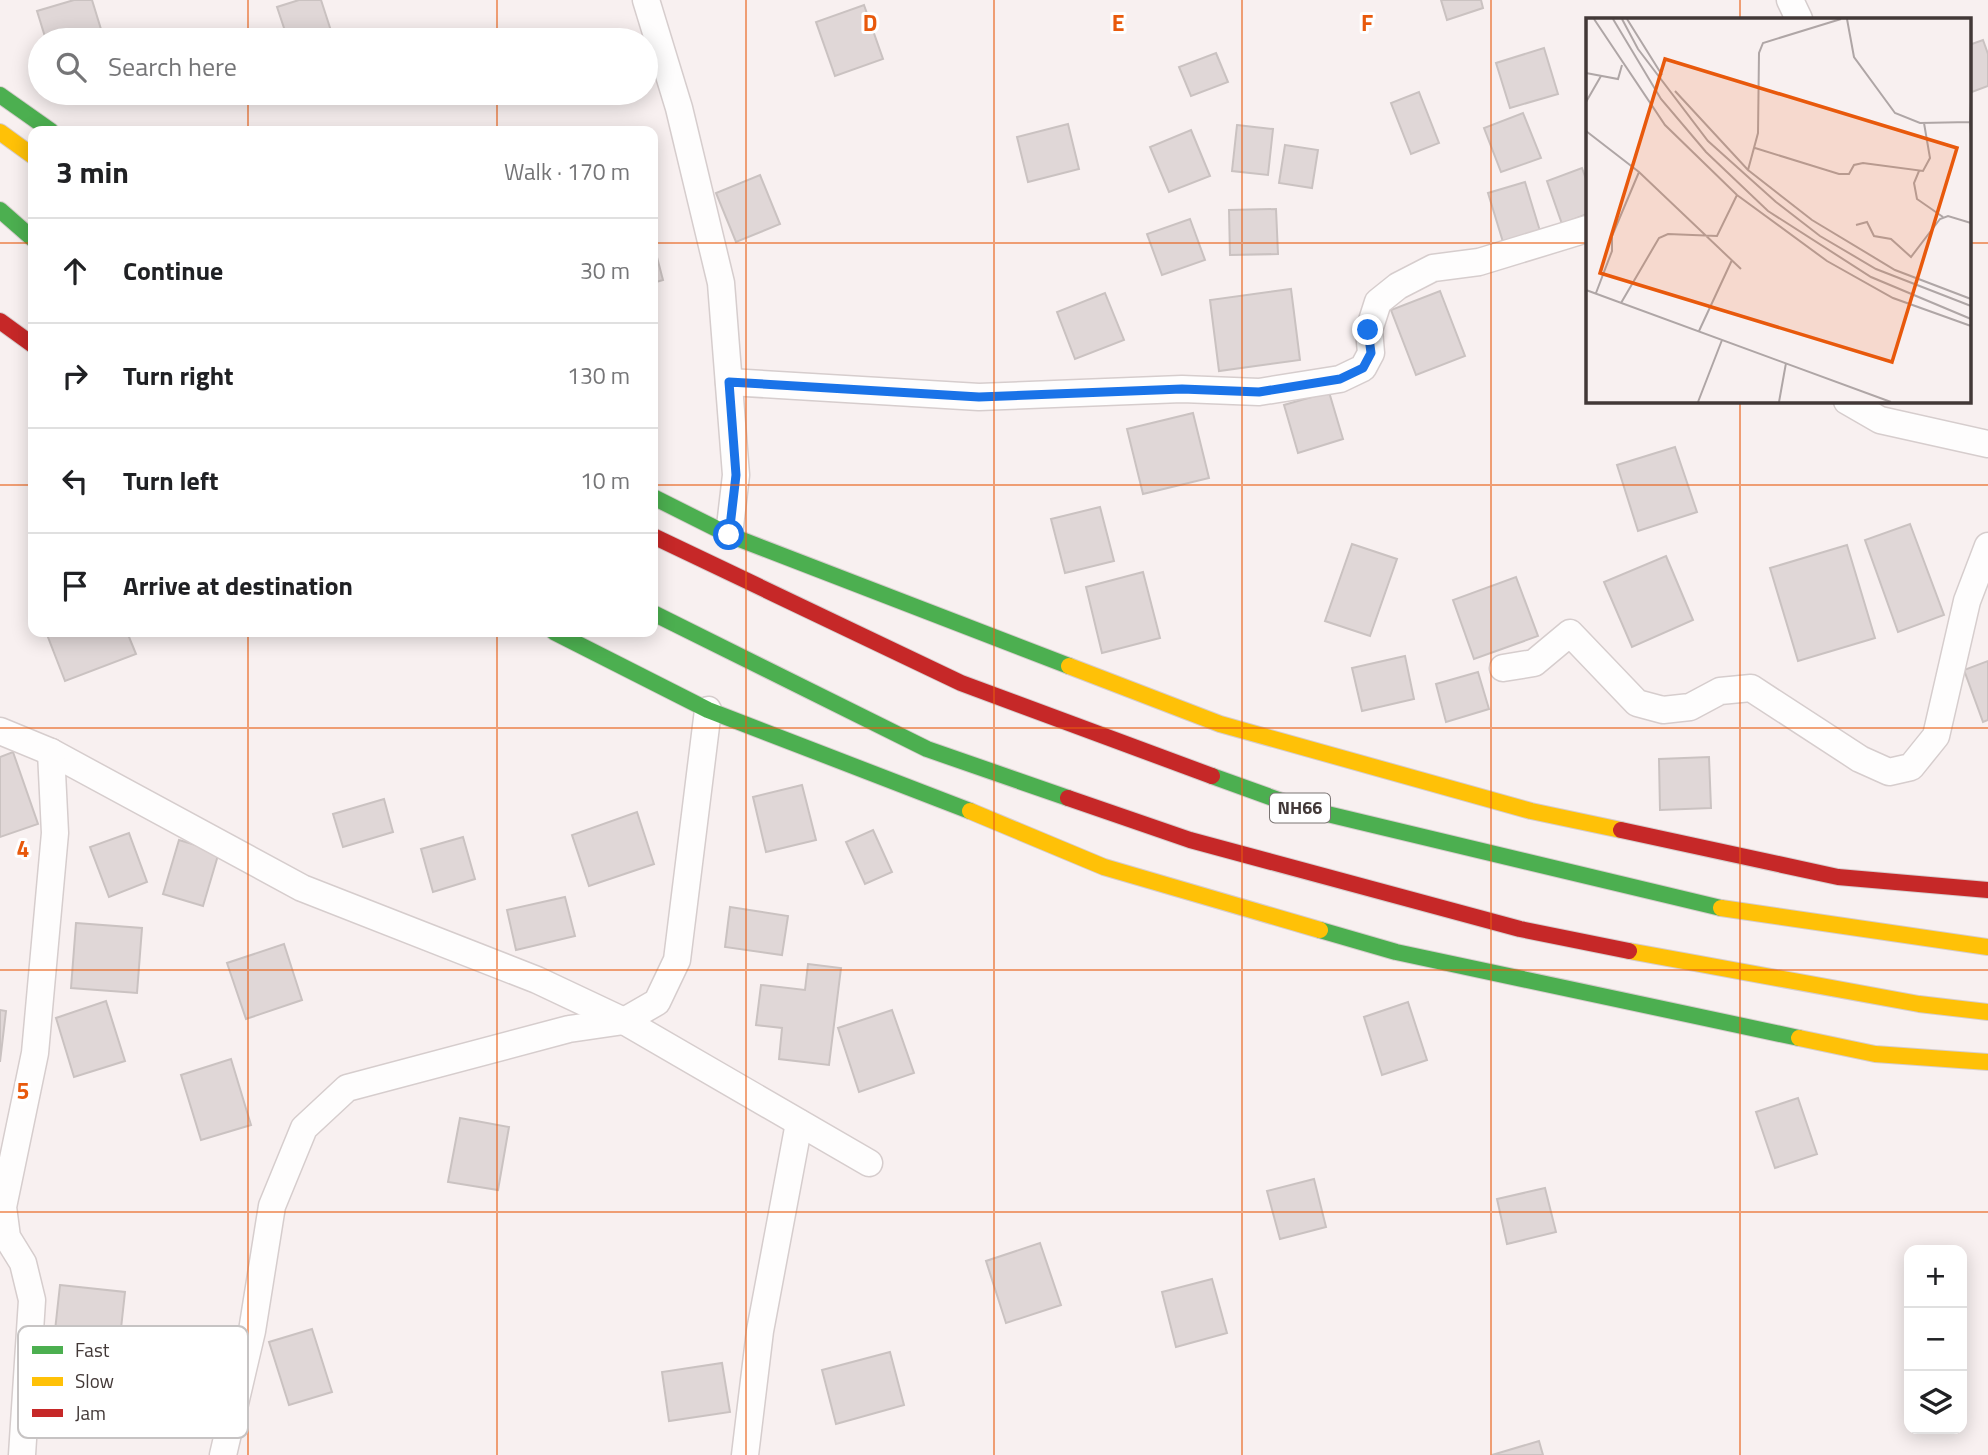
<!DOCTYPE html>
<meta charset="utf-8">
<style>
:root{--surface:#fff;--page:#f6f6f6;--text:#202124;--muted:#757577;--line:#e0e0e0}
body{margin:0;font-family:"Titillium Web",sans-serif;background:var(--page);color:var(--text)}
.controls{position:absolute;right:21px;bottom:21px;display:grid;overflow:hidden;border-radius:14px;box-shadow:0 4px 18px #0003}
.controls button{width:63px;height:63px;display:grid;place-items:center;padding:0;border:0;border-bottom:2px solid var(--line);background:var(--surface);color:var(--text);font:35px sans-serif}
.stop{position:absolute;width:21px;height:21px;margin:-16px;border:5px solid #1a73e8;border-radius:50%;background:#fff}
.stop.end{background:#1a73e8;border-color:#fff;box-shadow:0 2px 7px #0008}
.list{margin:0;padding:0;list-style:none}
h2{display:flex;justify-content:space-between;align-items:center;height:91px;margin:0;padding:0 28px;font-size:30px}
h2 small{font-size:23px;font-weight:400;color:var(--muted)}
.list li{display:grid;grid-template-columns:46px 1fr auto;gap:21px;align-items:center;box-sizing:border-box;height:105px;padding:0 28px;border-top:2px solid var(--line)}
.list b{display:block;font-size:26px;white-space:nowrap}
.list em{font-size:23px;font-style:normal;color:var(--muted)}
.icon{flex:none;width:38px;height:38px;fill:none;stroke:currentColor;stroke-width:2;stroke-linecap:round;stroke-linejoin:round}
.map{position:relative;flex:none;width:1988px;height:1455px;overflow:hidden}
.search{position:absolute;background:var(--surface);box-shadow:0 4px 18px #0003;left:28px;top:28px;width:630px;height:77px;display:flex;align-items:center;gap:18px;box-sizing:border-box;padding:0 24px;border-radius:38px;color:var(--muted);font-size:26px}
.panel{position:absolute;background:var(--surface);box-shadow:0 4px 18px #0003;left:28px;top:126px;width:630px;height:511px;border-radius:14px}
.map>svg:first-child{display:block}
.building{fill:#e0d7d7;stroke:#cac2c1;stroke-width:2}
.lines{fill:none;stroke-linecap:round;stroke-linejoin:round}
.street-casing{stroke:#d6cdcd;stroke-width:29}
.fast-casing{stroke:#d6cdcd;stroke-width:18}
.slow-casing{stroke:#d6cdcd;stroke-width:18}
.jam-casing{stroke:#d6cdcd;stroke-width:18}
.street{stroke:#fefdfd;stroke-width:26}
.fast{stroke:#4caf50;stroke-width:16}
.slow{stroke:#ffc107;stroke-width:16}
.jam{stroke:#c62828;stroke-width:16}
.route{stroke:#1a73e8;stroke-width:9}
.grid{fill:none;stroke:#e8590c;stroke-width:2;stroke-opacity:0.55}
.labels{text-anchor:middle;stroke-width:6;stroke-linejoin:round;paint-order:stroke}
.shield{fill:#fff;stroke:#7b7473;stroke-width:2}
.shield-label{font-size:18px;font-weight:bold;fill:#423837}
.inset-road{fill:none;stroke:#afa6a6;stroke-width:2}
.view{fill:#e8590c;fill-opacity:0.15;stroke:#e8590c;stroke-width:3.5}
.inset-edge{fill:none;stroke:#423837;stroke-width:3.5}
.key{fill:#fff;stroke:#c6c3c3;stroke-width:2}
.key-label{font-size:19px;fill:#423837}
.grid-label{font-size:23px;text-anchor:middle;font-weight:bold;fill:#e8590c;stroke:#fff;stroke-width:6;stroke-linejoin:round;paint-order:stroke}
</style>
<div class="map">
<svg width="1988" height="1455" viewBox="0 0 1988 1455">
<rect width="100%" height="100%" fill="#f8f0f0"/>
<g class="building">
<path d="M74 0H92L104 39 46 40 37 11Z"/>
<path d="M299 0H321L333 37 321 40H288L277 7Z"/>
<path d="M1441 0H1481L1483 8 1447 20Z"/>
<path d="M864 5 883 59 835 76 816 22Z"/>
<path d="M1983 40 1988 54V86L1969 93V45Z"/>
<path d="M1544 48 1558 94 1510 108 1496 63Z"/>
<path d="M1216 53 1228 82 1191 96 1179 67Z"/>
<path d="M1419 92 1439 143 1411 154 1391 103Z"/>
<path d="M1523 113 1541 158 1501 172 1484 128Z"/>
<path d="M1068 124 1079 169 1028 182 1017 137Z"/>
<path d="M1237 125 1273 129 1268 175 1232 171Z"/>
<path d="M1191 130 1210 176 1169 192 1150 147Z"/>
<path d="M1285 145 1318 150 1312 188 1279 183Z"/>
<path d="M1582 168 1587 182V214L1562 224 1547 181Z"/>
<path d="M760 175 780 224 736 242 716 193Z"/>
<path d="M1525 182 1540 231 1503 242 1488 193Z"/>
<path d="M1276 209 1278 254 1230 255 1229 210Z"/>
<path d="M1190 219 1205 260 1162 275 1147 234Z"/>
<path d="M653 242 663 280 653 283Z"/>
<path d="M1291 289 1300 360 1219 371 1210 300Z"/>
<path d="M1440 291 1465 356 1416 375 1391 310Z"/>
<path d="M1105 293 1124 340 1075 359 1057 312Z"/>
<path d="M1329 392 1343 439 1298 453 1284 405Z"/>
<path d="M1193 413 1209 478 1143 494 1127 429Z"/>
<path d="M1675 447 1697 512 1638 531 1617 465Z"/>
<path d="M1100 507 1114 561 1065 573 1051 519Z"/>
<path d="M1910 524 1944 615 1898 632 1865 540Z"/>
<path d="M1352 544 1397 559 1370 636 1325 621Z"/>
<path d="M1847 545 1875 638 1798 661 1770 568Z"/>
<path d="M1666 556 1693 620 1632 647 1604 582Z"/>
<path d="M1143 572 1160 638 1102 653 1086 587Z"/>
<path d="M1516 577 1538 636 1474 659 1453 600Z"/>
<path d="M46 632H127L136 654 65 681Z"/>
<path d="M1405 656 1414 699 1362 711 1352 668Z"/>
<path d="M1988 661V720L1983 722 1964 670Z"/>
<path d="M1478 672 1489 709 1446 722 1436 684Z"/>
<path d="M13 752 38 824 0 837V757Z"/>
<path d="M1709 757 1711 808 1660 810 1659 759Z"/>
<path d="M802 785 816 840 766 852 753 797Z"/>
<path d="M384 799 393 832 343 847 333 814Z"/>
<path d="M637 812 654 864 589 886 572 835Z"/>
<path d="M873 830 892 872 865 884 846 842Z"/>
<path d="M129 833 147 882 109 897 90 847Z"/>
<path d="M463 837 475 879 433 892 421 849Z"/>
<path d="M179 840 219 852 203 906 163 894Z"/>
<path d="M565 897 575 936 516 950 507 910Z"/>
<path d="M730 907 788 916 782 955 725 947Z"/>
<path d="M76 923 142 928 137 993 71 988Z"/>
<path d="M284 944 302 1000 246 1019 227 963Z"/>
<path d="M808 964 841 968 829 1065 779 1059 782 1028 756 1025 761 985 805 990Z"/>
<path d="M106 1001 125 1061 74 1077 56 1018Z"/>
<path d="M1408 1002 1427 1060 1382 1075 1364 1017Z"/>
<path d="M0 1010 6 1011 0 1062Z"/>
<path d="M892 1010 914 1073 859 1092 838 1028Z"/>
<path d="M231 1059 251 1125 201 1140 181 1075Z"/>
<path d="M1798 1098 1817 1154 1775 1168 1756 1112Z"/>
<path d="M460 1118 509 1127 498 1190 448 1182Z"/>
<path d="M1314 1179 1326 1227 1280 1239 1267 1191Z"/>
<path d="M1545 1188 1556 1232 1507 1244 1497 1199Z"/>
<path d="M1040 1243 1061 1305 1006 1323 986 1261Z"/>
<path d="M1212 1279 1227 1333 1176 1347 1162 1292Z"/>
<path d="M60 1285 125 1292 116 1374 51 1367Z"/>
<path d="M312 1329 332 1392 289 1405 269 1342Z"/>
<path d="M890 1352 904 1405 836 1424 822 1370Z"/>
<path d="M722 1363 730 1412 669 1421 662 1372Z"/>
<path d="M1539 1441 1543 1455H1492Z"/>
</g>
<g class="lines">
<g class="street-casing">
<g id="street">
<path d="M646 0 679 108 721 283 736 475 729 535"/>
<path d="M1790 0 1799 19"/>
<path d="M729 382 979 397 1182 389 1259 392 1340 379 1363 368 1371 353 1369 330 1378 302 1398 286 1433 268 1479 262 1587 229"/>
<path d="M1847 401 1880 420 1988 444"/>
<path d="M1503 668 1534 663 1570 633 1637 703 1663 710 1690 707 1720 691 1751 688 1860 759 1889 772 1911 767 1936 736 1967 601 1988 546"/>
<path d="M0 731 51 752 302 888 537 980 624 1021 869 1163"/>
<path d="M22 1455 32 1300 23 1263 7 1237 3 1207 35 1053 55 833 51 752"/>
<path d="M223 1455 252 1331 272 1206 304 1128 347 1088 569 1029 624 1021 657 1002 677 960 708 710"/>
<path d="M745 1455 760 1331 799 1123"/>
</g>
</g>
<g class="fast-casing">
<g id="fast">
<path d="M0 95 51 131"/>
<path d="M0 210 33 239"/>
<path d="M653 497 729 535 1069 666"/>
<path d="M653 613 927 749 1068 798"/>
<path d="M554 632 708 710 970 811"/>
<path d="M1212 776 1298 807 1721 908"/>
<path d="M1320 930 1396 952 1799 1038"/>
</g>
</g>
<g class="slow-casing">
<g id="slow">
<path d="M0 132 33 156"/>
<path d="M1069 666 1220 724 1531 811 1621 830"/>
<path d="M970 811 1104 867 1320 930"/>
<path d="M1721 908 1988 947"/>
<path d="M1629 951 1919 1004 1988 1012"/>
<path d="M1799 1038 1875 1054 1988 1062"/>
</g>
</g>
<g class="jam-casing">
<g id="jam">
<path d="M0 321 33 345"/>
<path d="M653 536 961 683 1212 776"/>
<path d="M1068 798 1190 840 1520 929 1629 951"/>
<path d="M1621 830 1838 877 1988 890"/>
</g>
</g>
<use href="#street" class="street"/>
<use href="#fast" class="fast"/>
<use href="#slow" class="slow"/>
<use href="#jam" class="jam"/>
</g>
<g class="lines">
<path class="route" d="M729 535 736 475 729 382 979 397 1182 389 1259 392 1340 379 1363 368 1371 353 1368 330"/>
</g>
<path class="grid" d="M248 0V40M497 0V40M746 0V1455M994 0V1455M1242 0V1455M1491 0V1455M1740 0V19M248 93V131M497 93V131M0 243H33M653 243H1587M1969 243H1988M1740 401V1455M0 485H33M653 485H1988M248 632V1455M497 632V1455M0 728H1988M0 970H1988M0 1212H1988"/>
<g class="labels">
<rect class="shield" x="1270" y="793.5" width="60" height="29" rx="5"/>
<g class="shield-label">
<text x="1300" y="814">NH66</text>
</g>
</g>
<g transform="translate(1586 18)">
<rect width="385" height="385" fill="#f8f0f0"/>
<path class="inset-road" d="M8 1 79 107 151 177 241 243 307 280 385 308M27 1 75 81 120 134 182 193 285 259 385 301M36 1 52 31 122 123 190 184 234 218 290 251 385 288M41 1 76 57M261 1 268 39 309 95 334 105 384 104 385 116M0 55 32 61 36 47M89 73 162 152 226 202 309 252 385 281M0 84 15 58M384 104 385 83M0 113 53 154 155 251M169 130 253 156H263L268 147 277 145 337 153 344 140 338 105M162 152 172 115 173 35 177 25 255 1M333 153 328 165 331 181 357 199M270 207 281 204 288 218 305 221 325 239 354 201 362 198 385 205M0 272 305 384M10 275 26 233V218L53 154M35 285 73 220 82 216 131 218 151 177M113 313 146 242M112 384 136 322M193 384 200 345"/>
<path class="view" d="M79 41 371 130 306 344 14 255Z"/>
<rect width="385" height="385" class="inset-edge"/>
</g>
<rect x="18" y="1326" width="230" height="112" rx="10" class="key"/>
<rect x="32" y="1346" width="31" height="8" fill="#4caf50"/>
<rect x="32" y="1377" width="31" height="9" fill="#ffc107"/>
<rect x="32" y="1409" width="31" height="8" fill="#c62828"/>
<g class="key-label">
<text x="75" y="1357">Fast</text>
<text x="75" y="1388">Slow</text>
<text x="75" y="1420">Jam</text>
</g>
<g class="grid-label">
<text x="870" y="31">D</text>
<text x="1118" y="31">E</text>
<text x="1367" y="31">F</text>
<text x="23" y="857">4</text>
<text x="23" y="1099">5</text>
</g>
</svg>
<div class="controls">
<button>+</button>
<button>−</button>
<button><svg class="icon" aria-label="layers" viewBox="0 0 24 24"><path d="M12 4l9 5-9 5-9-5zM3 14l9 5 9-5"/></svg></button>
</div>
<div class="stop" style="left:729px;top:535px"></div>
<div class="stop end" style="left:1368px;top:330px"></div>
<div class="search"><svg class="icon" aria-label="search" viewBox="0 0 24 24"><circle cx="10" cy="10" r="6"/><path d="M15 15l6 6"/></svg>Search here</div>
<section class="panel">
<h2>3 min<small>Walk · 170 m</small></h2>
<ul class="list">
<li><svg class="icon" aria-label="ahead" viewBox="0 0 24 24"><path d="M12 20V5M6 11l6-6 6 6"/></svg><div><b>Continue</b></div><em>30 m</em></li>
<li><svg class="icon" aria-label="right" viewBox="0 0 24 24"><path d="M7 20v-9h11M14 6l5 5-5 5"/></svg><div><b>Turn right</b></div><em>130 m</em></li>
<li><svg class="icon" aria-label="left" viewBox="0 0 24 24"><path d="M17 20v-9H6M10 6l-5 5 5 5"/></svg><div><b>Turn left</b></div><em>10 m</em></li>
<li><svg class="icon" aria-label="arrive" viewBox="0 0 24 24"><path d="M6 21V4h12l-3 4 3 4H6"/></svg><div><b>Arrive at destination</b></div></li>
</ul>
</section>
</div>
